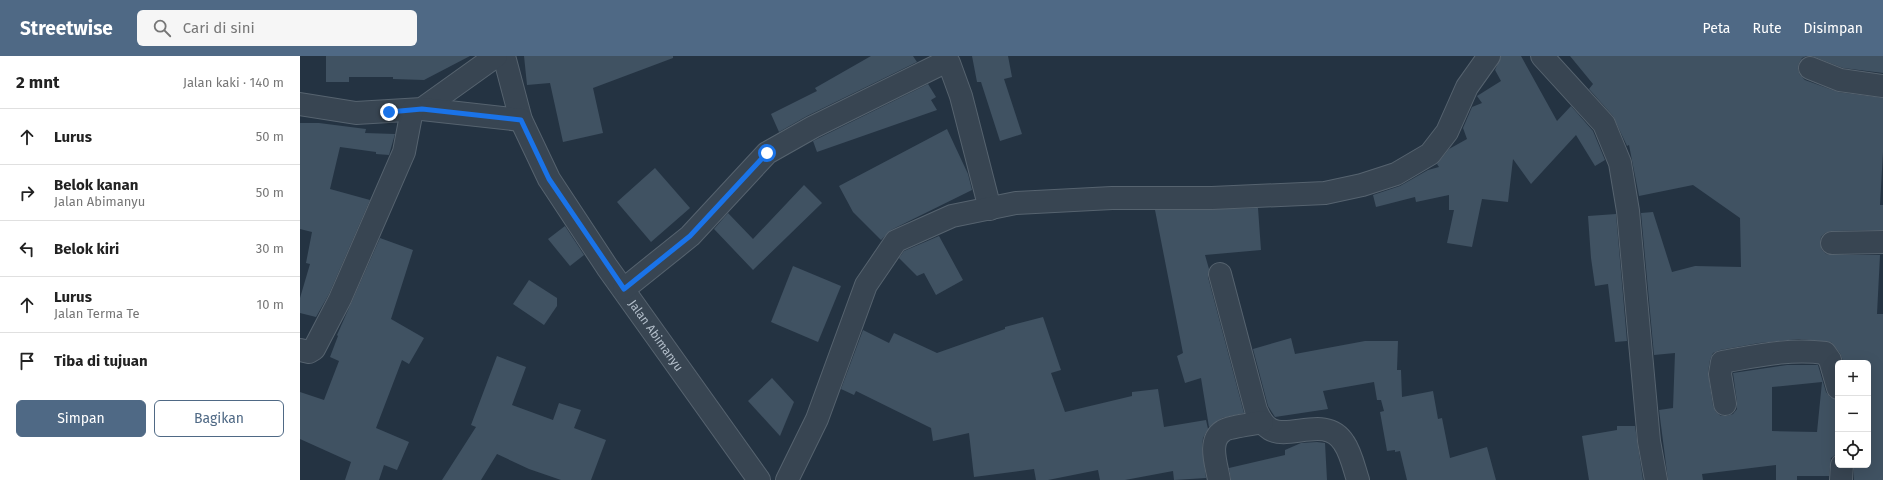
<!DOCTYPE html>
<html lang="id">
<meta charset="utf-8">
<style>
:root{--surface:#fff;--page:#f6f6f6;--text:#222;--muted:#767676;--line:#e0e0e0;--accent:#4f6985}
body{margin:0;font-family:"Fira Sans",sans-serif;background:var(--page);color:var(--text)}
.controls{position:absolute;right:12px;bottom:12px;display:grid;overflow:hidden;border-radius:6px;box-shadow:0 4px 16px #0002}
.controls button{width:36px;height:36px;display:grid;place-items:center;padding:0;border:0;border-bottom:1px solid var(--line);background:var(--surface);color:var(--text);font:20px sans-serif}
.stop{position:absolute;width:12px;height:12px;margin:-9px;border:3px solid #1a73e8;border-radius:50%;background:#fff}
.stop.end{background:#1a73e8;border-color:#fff;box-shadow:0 1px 4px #0008}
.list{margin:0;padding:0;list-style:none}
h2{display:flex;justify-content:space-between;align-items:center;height:52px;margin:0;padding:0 16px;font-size:17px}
h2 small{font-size:13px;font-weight:400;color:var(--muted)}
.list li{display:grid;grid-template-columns:26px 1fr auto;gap:12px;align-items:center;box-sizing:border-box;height:56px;padding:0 16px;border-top:1px solid var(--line)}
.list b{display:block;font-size:15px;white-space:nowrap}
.list p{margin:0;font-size:13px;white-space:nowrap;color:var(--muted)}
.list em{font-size:13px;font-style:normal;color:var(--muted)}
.actions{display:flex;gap:8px;padding:12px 16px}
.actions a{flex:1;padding:9px 0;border:1px solid var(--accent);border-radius:6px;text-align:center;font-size:14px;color:var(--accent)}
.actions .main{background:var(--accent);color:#fff}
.icon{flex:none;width:22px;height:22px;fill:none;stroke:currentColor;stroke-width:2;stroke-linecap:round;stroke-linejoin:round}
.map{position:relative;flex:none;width:1583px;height:424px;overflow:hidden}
header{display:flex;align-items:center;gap:24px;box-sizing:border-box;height:56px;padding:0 20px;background:var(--accent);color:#fff}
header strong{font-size:19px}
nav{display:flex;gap:22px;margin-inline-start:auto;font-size:14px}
.search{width:280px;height:36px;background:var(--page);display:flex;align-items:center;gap:10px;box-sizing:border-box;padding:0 14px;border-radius:6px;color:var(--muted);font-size:15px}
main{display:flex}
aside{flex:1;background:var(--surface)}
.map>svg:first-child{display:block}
.building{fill:#405262;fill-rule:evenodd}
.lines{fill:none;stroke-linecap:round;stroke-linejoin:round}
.street-casing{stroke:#56636f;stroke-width:24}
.street{stroke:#384552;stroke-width:22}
.route{stroke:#1a73e8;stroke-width:5}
.labels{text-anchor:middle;stroke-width:4;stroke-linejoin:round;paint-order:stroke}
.street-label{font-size:12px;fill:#b5c0cc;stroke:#1d2a37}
</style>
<header>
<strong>Streetwise</strong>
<div class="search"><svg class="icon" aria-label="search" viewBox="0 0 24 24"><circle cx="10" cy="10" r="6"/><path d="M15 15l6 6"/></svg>Cari di sini</div>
<nav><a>Peta</a><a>Rute</a><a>Disimpan</a></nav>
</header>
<main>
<aside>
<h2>2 mnt<small>Jalan kaki · 140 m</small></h2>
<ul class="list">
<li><svg class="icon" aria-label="ahead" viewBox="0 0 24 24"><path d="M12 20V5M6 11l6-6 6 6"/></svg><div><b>Lurus</b></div><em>50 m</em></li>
<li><svg class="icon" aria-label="right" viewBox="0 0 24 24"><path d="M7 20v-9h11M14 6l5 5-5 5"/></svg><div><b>Belok kanan</b><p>Jalan Abimanyu</p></div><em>50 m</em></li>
<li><svg class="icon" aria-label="left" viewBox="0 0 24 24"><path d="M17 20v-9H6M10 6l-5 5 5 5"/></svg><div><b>Belok kiri</b></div><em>30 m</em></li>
<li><svg class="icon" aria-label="ahead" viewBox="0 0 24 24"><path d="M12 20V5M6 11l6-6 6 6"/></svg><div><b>Lurus</b><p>Jalan Terma Te</p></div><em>10 m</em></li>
<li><svg class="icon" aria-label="arrive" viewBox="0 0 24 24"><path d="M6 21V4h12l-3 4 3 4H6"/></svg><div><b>Tiba di tujuan</b></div></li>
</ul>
<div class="actions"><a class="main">Simpan</a><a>Bagikan</a></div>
</aside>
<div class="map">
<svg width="1583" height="424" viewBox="0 0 1583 424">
<rect width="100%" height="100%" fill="#243342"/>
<g class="building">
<path d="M26 0H170L124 24 93 23V21H49V26H26Z"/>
<path d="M224 0H373V2L293 32 303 77 263 86 250 27 227 29Z"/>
<path d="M571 0H613L617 6 507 60 479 76 471 58 517 35 515 32Z"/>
<path d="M672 0H708L712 21 704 23 722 78 700 85 681 26H677Z"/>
<path d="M1201 0H1221L1257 65 1271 50 1293 75 1305 104 1295 110 1276 79 1231 128 1213 103 1208 146 1182 143 1172 191 1147 187 1154 154H1149V139L1116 146 1115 141 1076 151 1073 139 1100 130 1128 114 1139 111 1137 108 1149 93 1167 83 1163 72 1172 51 1182 47 1177 40 1201 25 1195 14Z"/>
<path d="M1270 0H1507L1502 2 1499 7 1498 13 1500 19 1505 24 1538 36 1583 42V96L1580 149H1583V174L1531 175 1525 177 1521 181 1520 187 1522 194 1526 198 1532 199H1580L1577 258H1583V424H1554V409H1568V307H1544L1540 297 1531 286 1499 283 1459 287 1420 294 1413 297 1410 304 1408 316 1413 350 1416 356 1421 360H1427L1433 358 1437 353V346L1433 317 1487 309H1518L1526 336 1530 341 1538 344V397L1531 402 1529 420H1497V424H1476V409L1402 418 1403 424H1368L1359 354 1373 352 1375 297 1354 299 1341 157 1353 156 1372 216 1395 210 1441 211 1440 162 1393 129 1339 140 1329 89 1327 90 1313 60 1289 33 1293 28ZM1522 326 1517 376 1472 375V331Z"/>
<path d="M1512 0H1583V17L1543 12Z"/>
<path d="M628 28 636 41 631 44 637 54 517 96 513 85Z"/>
<path d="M0 67H19L66 73 65 77 95 78 89 99 76 98V96L40 91 30 133 70 144 29 238 16 261 0 257V242L10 208 6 207 12 176 0 173Z"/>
<path d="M647 73 668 118 672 134 591 174 581 184 553 156 539 130Z"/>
<path d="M355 112 390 152 351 186 317 146Z"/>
<path d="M504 129 522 147 453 214 414 173 428 157 453 183Z"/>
<path d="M958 152 961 194 905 199 909 213 908 221 944 357 922 362 909 371 901 322 885 327 877 300 883 297 855 154Z"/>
<path d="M1316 158 1327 285 1315 286 1308 228 1295 230 1291 202 1288 160Z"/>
<path d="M265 170 284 199 270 210 248 183Z"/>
<path d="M639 180 663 224 636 239 624 217 617 220 599 202 604 195Z"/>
<path d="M80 182 113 194 91 263 124 282 109 308 102 304 76 372 109 386 97 414 84 409 79 424H45L51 406 0 383V336L24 344 39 305 30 301 38 280 37 279Z"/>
<path d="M493 210 541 230 518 286 471 266Z"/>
<path d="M229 224 257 242V250L244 269 213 248Z"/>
<path d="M743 261 761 314 751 317 765 356 832 340V336L858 333 864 371 906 364 908 373 903 382 902 391 906 422 874 424 873 415 825 424H800L798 414 748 424H736L734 413 674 421 669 377 633 385 631 372 556 335 554 339 541 333 563 274 589 287 594 277 637 297 705 273V271Z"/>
<path d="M991 282 995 298 1065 285H1098L1097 314H1101L1102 341 1133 335 1138 363 1142 362 1150 402 1187 391 1196 424H1107L1100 395 1095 396V394L1087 395 1080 356 1084 355 1081 344H1077L1074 326 1023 335 1028 353 975 361 968 350 953 293Z"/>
<path d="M197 300 226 311 212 349 253 364 259 347 281 354 274 372 306 384 291 424H261L229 413 197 398 181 424H142L176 371 171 369Z"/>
<path d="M472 322 494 346 480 380 448 345Z"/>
<path d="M1317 370H1335L1343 424H1289L1282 380 1317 374Z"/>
<path d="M1017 386 1025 387 1027 424H931L929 412 985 399V394L1001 387Z"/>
</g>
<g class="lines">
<g class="street-casing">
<g id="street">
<path id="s1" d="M204 0 221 64 249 123 307 211 459 424"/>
<path d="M1242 0 1304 68 1320 107 1328 155 1349 385 1356 424"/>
<path d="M1510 12 1540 24 1583 30"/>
<path d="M0 48 56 57 122 53 196 0"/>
<path d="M122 53 221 64"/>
<path d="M1532 187 1583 186"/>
<path d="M920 218 956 354C959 361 963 369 970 373 989 385 1026 358 1044 387 1051 397 1054 412 1058 424"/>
<path d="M324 233 390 180 467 97 513 71 641 8 649 7 661 40 690 153"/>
<path d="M0 294 9 296 14 293 40 243 104 96 112 54"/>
<path d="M1425 348 1420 318 1422 306C1456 300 1490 292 1525 297L1530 304 1538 332"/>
<path d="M487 424 517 363 566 229 596 185 652 160 716 147 812 142H912L1025 137 1062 129 1096 118 1130 98 1147 76 1167 31 1189 0"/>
<path d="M919 424C917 410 907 385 923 375 928 371 954 368 962 366"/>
<path d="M1541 424 1542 409"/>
</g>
</g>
<use href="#street" class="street"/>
</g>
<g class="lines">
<path class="route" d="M89 56 122 53 221 64 249 123 324 233 390 180 467 97"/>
</g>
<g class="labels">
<g class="street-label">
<text dy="4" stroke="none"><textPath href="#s1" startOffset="321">Jalan Abimanyu</textPath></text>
</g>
</g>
</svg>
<div class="controls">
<button>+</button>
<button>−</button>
<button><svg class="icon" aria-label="locate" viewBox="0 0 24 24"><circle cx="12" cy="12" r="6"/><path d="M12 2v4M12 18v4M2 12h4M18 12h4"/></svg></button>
</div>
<div class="stop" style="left:467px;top:97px"></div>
<div class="stop end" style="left:89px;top:56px"></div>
</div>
</main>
